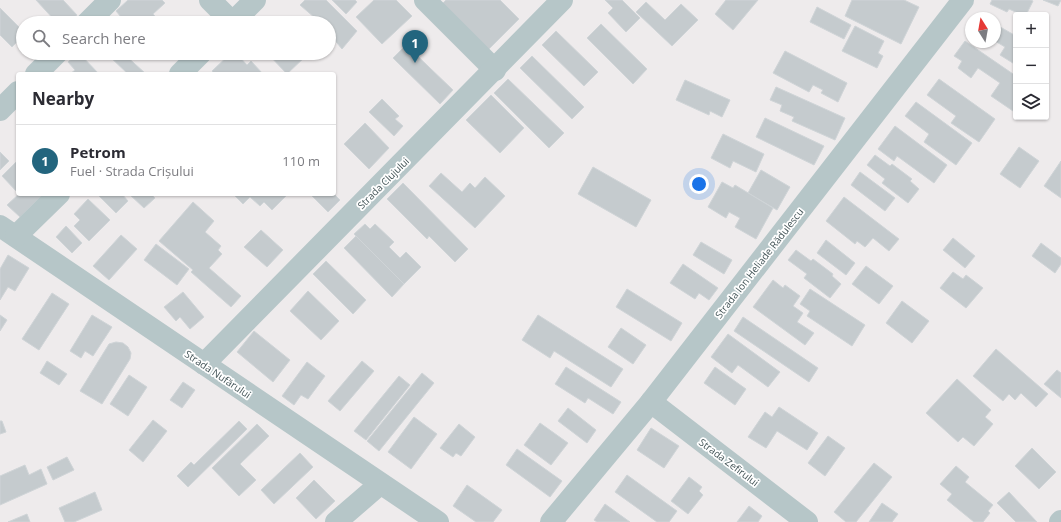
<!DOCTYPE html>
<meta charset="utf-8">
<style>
:root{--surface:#fff;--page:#f7f7f7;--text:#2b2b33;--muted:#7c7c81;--line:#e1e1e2;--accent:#23657e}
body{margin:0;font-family:"Open Sans",sans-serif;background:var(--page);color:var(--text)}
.controls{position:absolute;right:12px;top:12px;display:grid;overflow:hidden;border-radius:4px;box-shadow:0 1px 3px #0004}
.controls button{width:36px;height:36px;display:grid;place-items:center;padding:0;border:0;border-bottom:1px solid var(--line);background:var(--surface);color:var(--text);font:20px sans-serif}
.compass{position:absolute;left:965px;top:12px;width:36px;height:36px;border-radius:50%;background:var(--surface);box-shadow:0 1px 3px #0004;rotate:349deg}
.you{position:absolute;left:699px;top:184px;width:14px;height:14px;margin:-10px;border:3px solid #fff;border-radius:50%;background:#1a73e8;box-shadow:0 0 0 6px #1a73e833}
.badge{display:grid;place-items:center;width:26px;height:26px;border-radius:50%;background:var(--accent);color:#fff;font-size:13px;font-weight:700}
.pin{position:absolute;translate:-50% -33px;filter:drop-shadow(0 1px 2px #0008)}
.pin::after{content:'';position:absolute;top:21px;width:14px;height:12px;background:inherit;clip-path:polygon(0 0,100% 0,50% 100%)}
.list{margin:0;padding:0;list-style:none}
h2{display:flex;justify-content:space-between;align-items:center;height:52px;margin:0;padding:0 16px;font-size:17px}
h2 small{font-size:13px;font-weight:400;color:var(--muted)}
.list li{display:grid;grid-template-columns:26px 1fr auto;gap:12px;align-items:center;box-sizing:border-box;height:72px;padding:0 16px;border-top:1px solid var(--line)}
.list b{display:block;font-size:15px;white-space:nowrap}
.list p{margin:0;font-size:13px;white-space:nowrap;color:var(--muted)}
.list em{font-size:13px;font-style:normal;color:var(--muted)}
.icon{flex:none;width:22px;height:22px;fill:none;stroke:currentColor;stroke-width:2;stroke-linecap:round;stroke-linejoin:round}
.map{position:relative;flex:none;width:1061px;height:522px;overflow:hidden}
.search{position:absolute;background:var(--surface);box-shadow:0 1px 3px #0004;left:16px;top:16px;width:320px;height:44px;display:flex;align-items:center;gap:10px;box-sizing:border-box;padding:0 14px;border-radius:22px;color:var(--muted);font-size:15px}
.panel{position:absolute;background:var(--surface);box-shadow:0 1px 3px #0004;left:16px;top:72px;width:320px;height:124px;border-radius:4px}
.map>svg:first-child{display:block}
.building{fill:#c5cbce;stroke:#cfd4d7}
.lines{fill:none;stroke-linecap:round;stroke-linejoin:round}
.street{stroke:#b6c6c8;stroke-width:22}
.labels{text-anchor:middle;stroke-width:3.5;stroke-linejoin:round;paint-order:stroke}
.street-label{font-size:10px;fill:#445558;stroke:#fff}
</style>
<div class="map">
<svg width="1061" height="522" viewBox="0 0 1061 522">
<rect width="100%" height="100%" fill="#eeebec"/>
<g class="building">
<path d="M36 0H63L77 15 67 23H57Z"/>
<path d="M128 0H162L165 3 153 14 161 23H126L116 11Z"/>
<path d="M305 0H326L357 31 342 49 332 37 329 41V23H310L315 18 300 5Z"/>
<path d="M332 0H355L357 2 346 14Z"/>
<path d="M374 0H396L412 16 382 44 356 17Z"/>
<path d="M446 0H500L519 19 488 50 442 4Z"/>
<path d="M605 0H622L640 18 626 32 608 13 613 8Z"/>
<path d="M726 0H758L733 30 715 14Z"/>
<path d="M852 0H904L919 7 901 44 845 16Z"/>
<path d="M992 0H1030L1033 1 1026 15H1022L1009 9 1007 12 990 4Z"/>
<path d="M1043 0H1061L1058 6Z"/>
<path d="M646 2 665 20 681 4 698 20 672 46 636 12Z"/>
<path d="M817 7 851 25 844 39 810 22Z"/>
<path d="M0 8 23 31V36L12 47 0 35Z"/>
<path d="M601 24 647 69 633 84 587 38Z"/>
<path d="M995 24 1016 36V65L1000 55 1005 47 995 41Z"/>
<path d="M855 26 884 41 878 53 883 56 877 68 842 51Z"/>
<path d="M556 31 598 72 584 86 542 45Z"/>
<path d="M965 41 1016 76V107L1013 111 991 96 1000 83 978 68 971 78 958 68 962 61 954 56Z"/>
<path d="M406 45 453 90 440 104 393 58Z"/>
<path d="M785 51 847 83 838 102 821 93 823 90 813 85 809 92 773 73Z"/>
<path d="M78 53H79L99 74H70L75 70 68 62Z"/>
<path d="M110 53H123L146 74H128L108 55Z"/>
<path d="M231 53H236L247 65 251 61 263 74H215L212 71Z"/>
<path d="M267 53H308V54L287 74Z"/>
<path d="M532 56 584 107 572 119 520 68Z"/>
<path d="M508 79 564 133 549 148 494 93Z"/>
<path d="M939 79 995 119 979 142 951 123 956 116 927 95Z"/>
<path d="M685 80 730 100 722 117 710 111 709 115 676 100Z"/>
<path d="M776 87 845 118 835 140 792 121 794 117 780 111 782 105 770 100Z"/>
<path d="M491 95 524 128 500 153 466 120Z"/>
<path d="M382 99 399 116 395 119 403 126 394 136 369 112Z"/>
<path d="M916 102 972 143 956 165 924 142 929 134 905 116Z"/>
<path d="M765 118 824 146 814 165 756 137Z"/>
<path d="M365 123 389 148 369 169 344 144Z"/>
<path d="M895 126 947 165 934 183 897 156 894 161 878 149Z"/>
<path d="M723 134 764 154 756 172 733 161 730 168 711 158Z"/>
<path d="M1019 147 1039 161 1020 188 1000 174Z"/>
<path d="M0 152 9 161 0 170Z"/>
<path d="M875 155 890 166 892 164 912 179 910 181 919 189 908 203 882 183 885 179 867 165Z"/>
<path d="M1061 161V198L1044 186Z"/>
<path d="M16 162 18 164V193L2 176Z"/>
<path d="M593 167 651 200 636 227 578 194Z"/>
<path d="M761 170 790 187 777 210 748 193Z"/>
<path d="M860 172 895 198 885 211 851 185Z"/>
<path d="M441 173 462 192 470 183 475 188 485 177 505 196 475 228 429 186Z"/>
<path d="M722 182 733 188 735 185 773 208 756 239 735 227 740 218 729 212 726 218 708 207Z"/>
<path d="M403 183 468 249 455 262 429 236 427 239 387 199Z"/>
<path d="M19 194H44L20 217 7 205Z"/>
<path d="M97 194H122L128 201 116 213Z"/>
<path d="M129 194H151L155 198 144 208Z"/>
<path d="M233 194H286L287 195 272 210 264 202 260 206 250 197 243 204Z"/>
<path d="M310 194H334L340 200 328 212Z"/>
<path d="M844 197 899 239 889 251 873 238 865 247 857 241 855 244 826 221Z"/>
<path d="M88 199 110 220 89 241 74 226 80 220 74 214Z"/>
<path d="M193 202 214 221 205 232 221 246 218 250 222 254 209 268 241 296 231 307 191 272 193 270 159 241Z"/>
<path d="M365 224 370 229 375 224 394 242 389 247 400 258 406 252 421 267 404 284 354 234Z"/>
<path d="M66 226 82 243 72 253 56 237Z"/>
<path d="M261 230 283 250 267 267 244 247Z"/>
<path d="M121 235 137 249 109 280 93 266Z"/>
<path d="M356 236 404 284 392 297 344 248Z"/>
<path d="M953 238 975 256 965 268 943 250Z"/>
<path d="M826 240 855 263 846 275 817 253Z"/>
<path d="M701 242 732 260 724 274 693 255Z"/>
<path d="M1041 243 1061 258V264L1055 273 1032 256Z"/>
<path d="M156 244 189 269 177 285 144 260Z"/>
<path d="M796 250 811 261 813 259 833 274 832 276 841 284 830 298 804 278 807 274 788 260Z"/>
<path d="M8 255 29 268 15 291 8 287 0 300V269Z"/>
<path d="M326 261 366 300 353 314 313 274Z"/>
<path d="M683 264 718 288 709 300 699 293 695 299 670 283Z"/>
<path d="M866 266 893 286 879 304 852 284Z"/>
<path d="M953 272 963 279 966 275 983 288 966 308 940 288Z"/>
<path d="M773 280 783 288 785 285 800 296 793 306 803 313 797 322 814 333 805 345 753 307Z"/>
<path d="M627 289 682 323 671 341 616 307Z"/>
<path d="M810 289 865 325 852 346 807 316 810 311 800 304Z"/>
<path d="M308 291 339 321 321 340 290 311Z"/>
<path d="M183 292 204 317 190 329 180 317 176 321 164 307Z"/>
<path d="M52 293 69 304 39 350 22 339Z"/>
<path d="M902 301 929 321 912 343 886 323Z"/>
<path d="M0 315 7 320 0 331Z"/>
<path d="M92 315 112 327 93 356 85 351 81 358 70 351Z"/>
<path d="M538 315 623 369 611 387 554 351 550 358 522 340Z"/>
<path d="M743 317 818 368 809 382 734 331Z"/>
<path d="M621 328 646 345 633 364 608 347Z"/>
<path d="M254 331 290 360 273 382 237 352Z"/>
<path d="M728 334 780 372 768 387 738 365 732 373 711 357Z"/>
<path d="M116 342 123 343 128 347 131 353 130 359 102 404 80 391 109 344Z"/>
<path d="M996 349 1048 394 1036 407 1021 393 1015 400 1009 394 1003 401 973 376Z"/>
<path d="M47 361 67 374 59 385 40 373Z"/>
<path d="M362 361 374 371 340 411 328 401Z"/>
<path d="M307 362 325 376 308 399 301 395 294 405 282 396Z"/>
<path d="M566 367 621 402 613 414 588 398 585 403 555 384Z"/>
<path d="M715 367 746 389 735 405 704 383Z"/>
<path d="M1057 370 1061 373V398L1044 384Z"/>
<path d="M422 373 434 383 379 451 367 441Z"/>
<path d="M129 375 147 387 128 416 110 404Z"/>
<path d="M399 376 410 385 366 440 354 431Z"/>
<path d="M957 379 991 410 985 417 993 424 974 446 963 437 958 442 926 413Z"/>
<path d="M183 382 195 390 182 408 170 400Z"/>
<path d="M779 407 818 433 807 450 777 431 766 448 748 437 765 412 772 417Z"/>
<path d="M568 408 596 430 587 443 558 421Z"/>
<path d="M414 417 437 434 411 469 388 452Z"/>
<path d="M153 420 167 431 143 462 129 450Z"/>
<path d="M0 421H2L6 432 0 434Z"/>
<path d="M239 421 247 429 188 487 177 476 191 462 194 465Z"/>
<path d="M540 423 568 443 551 465 524 445Z"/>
<path d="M257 424 269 436 240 464 256 480 239 496 212 468Z"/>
<path d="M459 424 475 437 461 456 456 453 453 457 440 448Z"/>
<path d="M651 428 679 446 664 468 637 450Z"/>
<path d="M828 436 845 448 825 476 808 463Z"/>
<path d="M1032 448 1056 472 1039 489 1015 466Z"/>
<path d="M517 449 562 481 550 497 506 465Z"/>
<path d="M300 453 313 467 274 504 261 490Z"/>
<path d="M67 457 74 470 53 480 47 467Z"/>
<path d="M874 463 892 477 856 522H846L834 512Z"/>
<path d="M25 465 29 475 41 469 47 484 0 505V476Z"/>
<path d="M956 466 969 477 965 482 993 505 988 511 990 513 983 522H974L947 500 952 494 940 484Z"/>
<path d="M627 475 677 511 669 522H657L615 492Z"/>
<path d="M689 477 702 487 699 491 703 495 688 514 671 501Z"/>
<path d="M314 480 335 501 316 519 296 498Z"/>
<path d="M467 485 502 510 493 522H476L453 506Z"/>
<path d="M95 492 102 510 74 522H65L59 508Z"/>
<path d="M1009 492 1037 522H1016L997 503Z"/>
<path d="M882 503 898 514 892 522H869Z"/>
<path d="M605 504 630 522H597L594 520Z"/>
<path d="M749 506 762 516 758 522H737Z"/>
<path d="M27 514 30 522H8Z"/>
</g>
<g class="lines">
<g class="street">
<path d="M210 0 232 22"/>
<path d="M425 0 495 70"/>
<path d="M87 23 110 0"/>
<path d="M232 23 255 0"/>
<path d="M36 74 57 53"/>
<path d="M180 74 201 53"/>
<path d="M0 110 18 92"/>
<path d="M0 226 438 522"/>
<path d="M16 236 59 194"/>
<path d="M204 364 562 0"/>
<path d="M651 402 807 522"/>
<path d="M336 522 380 484"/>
<path d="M551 522 651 402 963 0"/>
<path d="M1060 522 1061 521"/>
</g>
</g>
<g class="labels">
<g class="street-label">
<text transform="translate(383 183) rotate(-45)" y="4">Strada Clujului</text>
<text transform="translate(759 263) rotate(-52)" y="4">Strada Ion Heliade Rădulescu</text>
<text transform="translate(218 374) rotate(34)" y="4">Strada Nufărului</text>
<text transform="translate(729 462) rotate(37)" y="4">Strada Zefirului</text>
</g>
</g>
</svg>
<div class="controls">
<button>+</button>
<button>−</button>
<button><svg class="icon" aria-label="layers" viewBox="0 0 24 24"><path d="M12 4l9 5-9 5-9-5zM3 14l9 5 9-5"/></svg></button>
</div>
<svg class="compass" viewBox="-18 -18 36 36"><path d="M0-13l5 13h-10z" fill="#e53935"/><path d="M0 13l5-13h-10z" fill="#7c7c81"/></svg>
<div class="you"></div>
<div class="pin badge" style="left:415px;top:63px">1</div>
<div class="search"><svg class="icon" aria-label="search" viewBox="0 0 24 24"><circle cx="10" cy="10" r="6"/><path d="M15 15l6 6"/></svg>Search here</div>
<section class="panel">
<h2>Nearby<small></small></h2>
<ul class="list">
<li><span class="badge">1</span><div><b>Petrom</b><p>Fuel · Strada Crișului</p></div><em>110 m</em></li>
</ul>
</section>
</div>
